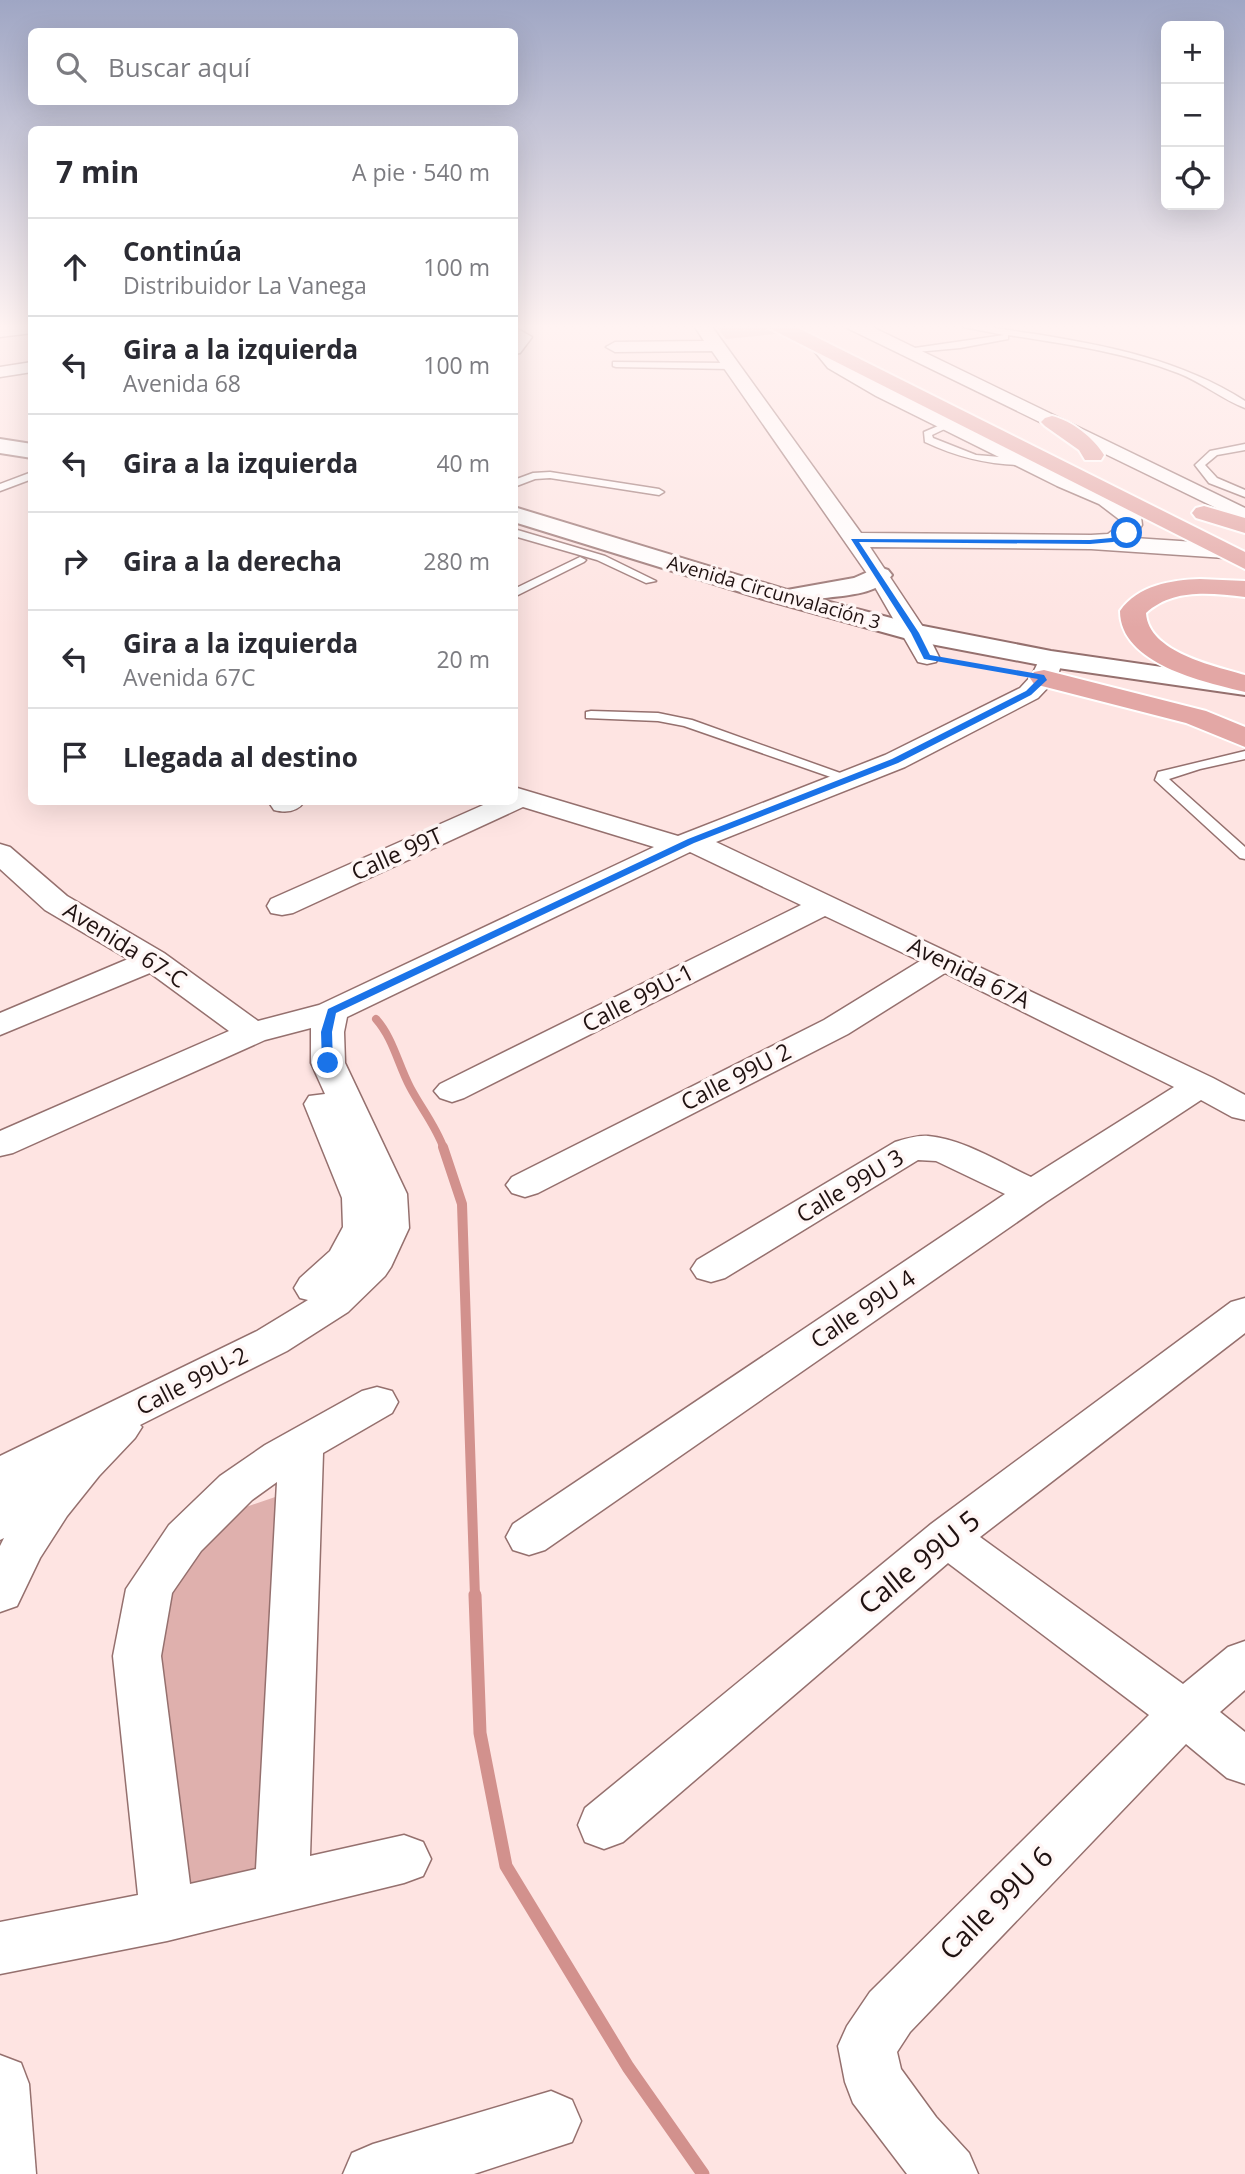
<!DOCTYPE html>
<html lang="es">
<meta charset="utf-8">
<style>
:root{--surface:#fff;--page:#f7f7f7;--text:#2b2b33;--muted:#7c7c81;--line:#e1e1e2}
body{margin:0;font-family:"Open Sans",sans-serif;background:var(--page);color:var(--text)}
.controls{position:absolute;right:21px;top:21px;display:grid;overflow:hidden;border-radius:10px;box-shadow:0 7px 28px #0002}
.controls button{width:63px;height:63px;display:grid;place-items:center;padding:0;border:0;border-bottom:2px solid var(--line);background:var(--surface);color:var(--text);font:35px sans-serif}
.stop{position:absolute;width:21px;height:21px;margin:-16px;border:5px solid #1a73e8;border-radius:50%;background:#fff}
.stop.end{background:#1a73e8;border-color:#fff;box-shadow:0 2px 7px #0008}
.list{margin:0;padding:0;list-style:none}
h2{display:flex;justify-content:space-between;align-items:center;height:91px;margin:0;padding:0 28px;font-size:30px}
h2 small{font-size:23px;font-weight:400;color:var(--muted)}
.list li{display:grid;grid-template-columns:46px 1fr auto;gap:21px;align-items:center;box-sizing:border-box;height:98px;padding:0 28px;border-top:2px solid var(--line)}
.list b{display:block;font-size:26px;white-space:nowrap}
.list p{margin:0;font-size:23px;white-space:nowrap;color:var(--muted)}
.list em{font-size:23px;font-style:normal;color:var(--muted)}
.icon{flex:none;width:38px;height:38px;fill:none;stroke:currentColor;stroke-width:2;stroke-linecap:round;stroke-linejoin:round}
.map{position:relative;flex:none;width:1245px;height:2174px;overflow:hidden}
.search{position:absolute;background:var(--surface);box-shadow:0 7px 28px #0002;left:28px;top:28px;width:490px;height:77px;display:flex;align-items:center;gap:18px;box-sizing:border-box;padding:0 24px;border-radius:10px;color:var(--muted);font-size:26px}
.panel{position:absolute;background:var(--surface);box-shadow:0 7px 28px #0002;left:28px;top:126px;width:490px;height:679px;border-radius:10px}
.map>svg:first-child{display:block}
.green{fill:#dfb0ad}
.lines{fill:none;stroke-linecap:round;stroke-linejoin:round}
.stream-far2{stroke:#d2918d;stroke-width:8}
.stream-far1{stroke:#d2918d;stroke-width:10}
.stream{stroke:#d2918d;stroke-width:13}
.lane-casing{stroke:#95706e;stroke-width:3}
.street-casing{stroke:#95706e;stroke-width:3}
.secondary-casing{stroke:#95706e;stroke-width:4}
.primary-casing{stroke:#fff;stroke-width:4}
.lane{fill:#fff;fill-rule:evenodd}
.street{fill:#fff;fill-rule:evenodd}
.secondary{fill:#fff;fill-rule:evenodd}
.primary{fill:#e3a7a5;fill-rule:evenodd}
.route{fill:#1a73e8}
.labels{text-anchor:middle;stroke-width:7;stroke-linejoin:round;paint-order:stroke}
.far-street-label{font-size:19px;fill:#201211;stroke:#fff6f5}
.street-label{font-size:23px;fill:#201211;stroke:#fff6f5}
.near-street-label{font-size:28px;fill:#201211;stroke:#fff6f5}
</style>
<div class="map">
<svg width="1245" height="2174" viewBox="0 0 1245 2174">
<rect width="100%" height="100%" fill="#fee4e2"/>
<g class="green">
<path d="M714 324H767L785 333 726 339Z"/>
<path d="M281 1495 257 1872 185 1887 155 1657 172 1585 234 1511Z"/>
</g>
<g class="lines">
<path class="stream-far2" d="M376 1019C393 1038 398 1064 410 1087 421 1108 436 1126 444 1149"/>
<path class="stream-far1" d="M443 1147 462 1204 475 1597"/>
<path class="stream" d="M475 1595 480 1733 506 1866 628 2067 703 2174"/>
<g class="lane-casing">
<g id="lane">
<path d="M949 324C978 324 1006 330 1035 334 1109 346 1181 360 1245 401V408C1223 400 1202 382 1178 373 1124 352 1065 344 1008 335V339L960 348 905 353 901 350 1004 335Z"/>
<path d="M613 362 731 363 735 366 731 369 616 367 613 366Z"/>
<path d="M945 423 953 425 932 435 933 438 976 455 1024 459 1029 462 1024 465C988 465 957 457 925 442L924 432Z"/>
<path d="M1245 444V450L1217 455 1205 465 1217 478 1245 490V497L1209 483 1195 465 1210 451Z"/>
<path d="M32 472V479L0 491V484Z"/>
<path d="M550 472 659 489 664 492 659 495 550 478 535 479 514 487V480L533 473Z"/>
<path d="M514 529 605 556 656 581 646 583 597 560 514 536Z"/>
<path d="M580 557 586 560 584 562 514 597V589Z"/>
<path d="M591 711 658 713 692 720 857 779 850 783 845 782 684 726 658 721 586 718V712Z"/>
<path d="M1245 751V759L1200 769 1169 779 1245 847V859L1240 858 1155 780 1158 772Z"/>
</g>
</g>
<g class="street-casing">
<g id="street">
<path d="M32 324V333L0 337V327Z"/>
<path d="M693 324H710L861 533 1091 535 1108 534 1120 525V520L1099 504 1057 486 876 396 828 368 810 346 819 341 825 342 840 360 890 388 1113 496 1141 517 1142 525 1134 538 1225 544 1233 546 1236 551 1233 556 1225 558 1091 549 870 547 927 633 939 657 936 662 927 664 918 662 868 575 712 351 615 352 606 347 615 342 704 341Z"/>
<path d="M845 324H866L1245 508V522L847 328Z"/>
<path d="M514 327 532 337 520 353 514 354Z"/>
<path d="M32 362V372L0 377V367Z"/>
<path d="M1051 652 1060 654 1063 659 1057 678 1038 698 905 767 716 842 1213 1078 1245 1095V1120L1232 1117 1201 1100 1046 1202 545 1550 529 1555 513 1550 506 1537 513 1524 1005 1194 936 1161 918 1160 725 1278 711 1282 697 1278 691 1269 697 1260 895 1142C905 1139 918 1135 928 1136 963 1139 999 1162 1031 1177L1174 1087 945 973 848 1034 538 1193 525 1197 512 1193 506 1185 512 1177 824 1020 920 961 825 916 464 1098 452 1102 440 1098 434 1091 440 1084 801 905 690 852 347 1017 344 1032 345 1063 407 1194 409 1228 391 1267 385 1276 348 1312 287 1351 140 1425 142 1427 135 1438 99 1476 67 1516 40 1558 17 1606 0 1612V1546L4 1538 0 1540V1456L257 1331 308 1300 300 1298 294 1288 300 1278 330 1251 343 1227 342 1198 304 1104 309 1096 325 1094 311 1063V1028L265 1040 13 1153 0 1156V1131L229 1031 150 973 0 1035V1013L128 959 45 910 0 869V844L10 847 67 896 164 953 258 1021 319 1005 654 847 523 807 293 913 282 915 271 913 267 906 271 899 490 802H514V787L678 836 885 755 1020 688 1032 675 1042 654Z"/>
<path d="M272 802H304C297 812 286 813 274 810L270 804Z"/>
<path d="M1245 1298V1333L980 1537 1183 1684 1228 1647 1245 1641V1690L1220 1712 1245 1732V1784L1227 1778 1186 1744 910 2032 897 2052 901 2069 936 2117 969 2153 978 2174H907L853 2103 845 2082 838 2046 847 2026 870 1992 1149 1715 948 1563 623 1842 604 1849 585 1842 578 1825 585 1808 931 1524 1231 1302Z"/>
<path d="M377 1387 392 1391 398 1402 392 1413 323 1453 310 1856 404 1835 423 1842 431 1859 423 1876 404 1883 167 1941 0 1974V1922L138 1895 113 1656 126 1589 169 1525 220 1476 265 1445 362 1391ZM277 1482 256 1869 190 1884 161 1656 172 1593 201 1551 252 1500Z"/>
<path d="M0 2055 21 2063 29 2084 36 2174H0Z"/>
<path d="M551 2091 572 2100 581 2121 572 2142 474 2174H343L352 2153 373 2144Z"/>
</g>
</g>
<g class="secondary-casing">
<g id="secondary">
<path d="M0 439 32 444V458L0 453Z"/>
<path d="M514 507 787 590 854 578 879 567 888 570 892 575C877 596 842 595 818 599L918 625 1051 651 1245 679V695L1051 667 915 641 763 599 514 522Z"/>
</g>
</g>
<g class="primary-casing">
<g id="primary">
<path d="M767 324H790L1245 552V569L769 328Z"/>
<path d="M1052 416C1072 421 1094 438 1104 455L1101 460H1085L1079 450 1045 426 1041 422 1045 418Z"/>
<path d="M1204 506 1245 518V533L1196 518 1192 513 1196 508Z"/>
<path d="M1200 579 1245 581V597C1211 593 1173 588 1146 613 1148 652 1214 666 1245 675V692C1204 682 1120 664 1120 611 1138 585 1171 580 1200 579Z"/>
<path d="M1044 670 1206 711 1245 727V747L1186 723 1034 684 1030 678 1034 672Z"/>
</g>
</g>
<use href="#lane" class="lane"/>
<use href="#street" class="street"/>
<use href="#secondary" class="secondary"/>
<use href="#primary" class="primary"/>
</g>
<linearGradient id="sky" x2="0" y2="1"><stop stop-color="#9fa6c4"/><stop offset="0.52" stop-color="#fff3f2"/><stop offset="1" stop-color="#fff3f2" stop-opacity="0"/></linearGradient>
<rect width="1245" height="628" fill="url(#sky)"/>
<path class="route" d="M1127 531 1130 535 1113 542 1090 544 859 542 919 633 930 655 1044 675 1047 680 1031 695 898 763 694 843 336 1013 332 1032 333 1063 328 1066 322 1063 321 1032 328 1009 688 839 892 759 1026 691 1038 679 924 659 911 633 851 539 1090 540 1111 538Z"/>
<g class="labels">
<g class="far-street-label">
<text transform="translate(774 592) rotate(16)" y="7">Avenida Circunvalación 3</text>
</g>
<g class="street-label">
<text transform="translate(397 854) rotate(-24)" y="8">Calle 99T</text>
<text transform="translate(125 945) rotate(32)" y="8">Avenida 67-C</text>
<text transform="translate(969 973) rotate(26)" y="8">Avenida 67A</text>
<text transform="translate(638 998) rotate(-27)" y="8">Calle 99U-1</text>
<text transform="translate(736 1077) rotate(-27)" y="8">Calle 99U 2</text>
<text transform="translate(850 1186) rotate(-31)" y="8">Calle 99U 3</text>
<text transform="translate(863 1309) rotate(-34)" y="8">Calle 99U 4</text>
<text transform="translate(192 1381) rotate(-27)" y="8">Calle 99U-2</text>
</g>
<g class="near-street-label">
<text transform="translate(919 1562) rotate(-39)" y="10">Calle 99U 5</text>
<text transform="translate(996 1903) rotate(-45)" y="10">Calle 99U 6</text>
</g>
</g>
</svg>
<div class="controls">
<button>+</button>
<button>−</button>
<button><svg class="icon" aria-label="locate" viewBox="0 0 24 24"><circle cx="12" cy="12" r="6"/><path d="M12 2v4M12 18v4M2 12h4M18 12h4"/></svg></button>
</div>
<div class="stop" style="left:1127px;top:533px"></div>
<div class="stop end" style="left:328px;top:1063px"></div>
<div class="search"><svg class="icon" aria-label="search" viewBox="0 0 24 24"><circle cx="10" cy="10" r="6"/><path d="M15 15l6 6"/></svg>Buscar aquí</div>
<section class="panel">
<h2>7 min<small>A pie · 540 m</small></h2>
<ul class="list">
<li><svg class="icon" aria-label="ahead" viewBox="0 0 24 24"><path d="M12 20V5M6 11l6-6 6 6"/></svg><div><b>Continúa</b><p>Distribuidor La Vanega</p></div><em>100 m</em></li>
<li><svg class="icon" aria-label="left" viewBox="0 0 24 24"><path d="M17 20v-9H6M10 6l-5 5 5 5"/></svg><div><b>Gira a la izquierda</b><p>Avenida 68</p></div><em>100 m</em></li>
<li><svg class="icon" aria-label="left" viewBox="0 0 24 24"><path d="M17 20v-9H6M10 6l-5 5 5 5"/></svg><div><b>Gira a la izquierda</b></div><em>40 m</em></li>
<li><svg class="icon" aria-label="right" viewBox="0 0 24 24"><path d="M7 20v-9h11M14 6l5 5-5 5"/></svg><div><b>Gira a la derecha</b></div><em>280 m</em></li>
<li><svg class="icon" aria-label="left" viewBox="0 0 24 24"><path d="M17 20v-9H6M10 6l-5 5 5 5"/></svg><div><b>Gira a la izquierda</b><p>Avenida 67C</p></div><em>20 m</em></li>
<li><svg class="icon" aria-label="arrive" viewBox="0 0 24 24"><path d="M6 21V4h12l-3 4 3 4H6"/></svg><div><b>Llegada al destino</b></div></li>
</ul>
</section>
</div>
